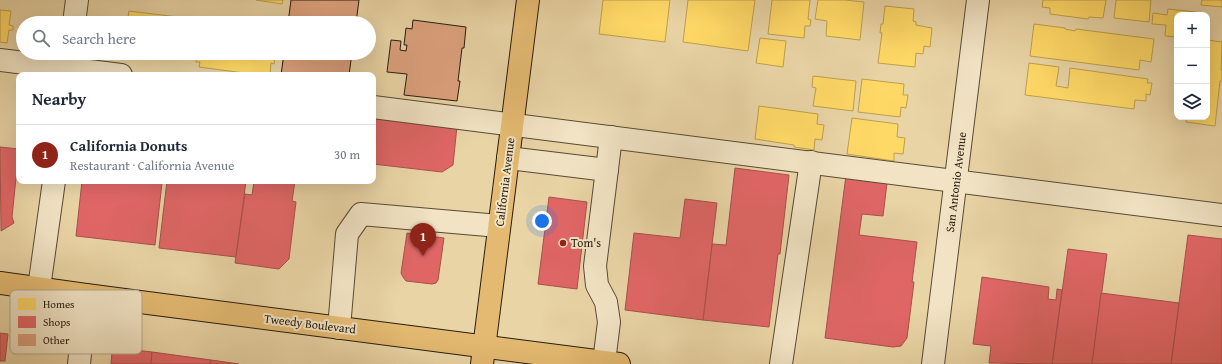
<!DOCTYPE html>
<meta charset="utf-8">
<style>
:root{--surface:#fff;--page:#f2f2f3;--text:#1f2937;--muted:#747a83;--line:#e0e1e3;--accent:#8f2418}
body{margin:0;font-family:"Gentium Book Plus",serif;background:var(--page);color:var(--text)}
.controls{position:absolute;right:12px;top:12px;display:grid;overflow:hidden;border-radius:8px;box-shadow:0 4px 16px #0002}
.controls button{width:36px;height:36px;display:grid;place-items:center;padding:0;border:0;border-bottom:1px solid var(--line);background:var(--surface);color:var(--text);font:20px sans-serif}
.you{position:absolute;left:542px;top:221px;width:14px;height:14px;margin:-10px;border:3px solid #fff;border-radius:50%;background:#1a73e8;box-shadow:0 0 0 6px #1a73e833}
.badge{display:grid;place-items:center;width:26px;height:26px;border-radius:50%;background:var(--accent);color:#fff;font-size:13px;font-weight:700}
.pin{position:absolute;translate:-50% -33px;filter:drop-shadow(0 1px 2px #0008)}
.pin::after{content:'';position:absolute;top:21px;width:14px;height:12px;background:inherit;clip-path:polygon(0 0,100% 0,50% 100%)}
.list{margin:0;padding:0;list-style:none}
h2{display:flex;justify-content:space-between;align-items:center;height:52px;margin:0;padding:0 16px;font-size:17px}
h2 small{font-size:13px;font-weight:400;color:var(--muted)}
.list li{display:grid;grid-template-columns:26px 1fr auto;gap:12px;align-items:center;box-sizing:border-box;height:60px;padding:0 16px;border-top:1px solid var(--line)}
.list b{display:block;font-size:15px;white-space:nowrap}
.list p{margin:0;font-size:13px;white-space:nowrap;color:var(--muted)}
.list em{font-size:13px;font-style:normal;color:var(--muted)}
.icon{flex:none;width:22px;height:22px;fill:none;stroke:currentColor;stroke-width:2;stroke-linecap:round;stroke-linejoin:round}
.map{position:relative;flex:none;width:1222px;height:364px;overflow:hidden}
.search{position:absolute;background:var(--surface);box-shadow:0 4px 16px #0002;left:16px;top:16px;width:360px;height:44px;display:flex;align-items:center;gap:10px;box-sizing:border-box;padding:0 14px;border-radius:22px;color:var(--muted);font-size:15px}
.panel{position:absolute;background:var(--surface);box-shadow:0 4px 16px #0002;left:16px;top:72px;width:360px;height:112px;border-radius:8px}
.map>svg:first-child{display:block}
.homes{fill:#ffd966;stroke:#bea04c}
.shops{fill:#e06666;stroke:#a8504c}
.building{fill:#dca17d;stroke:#271c0e}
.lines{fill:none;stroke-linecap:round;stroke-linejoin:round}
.minor-casing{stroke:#584a34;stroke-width:24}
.major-casing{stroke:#271c0e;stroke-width:24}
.minor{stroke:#f1e3c4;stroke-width:22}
.major{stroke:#e4ba72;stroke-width:22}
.poi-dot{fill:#8f2418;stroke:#f1e3c4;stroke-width:1.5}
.labels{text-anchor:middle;stroke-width:4;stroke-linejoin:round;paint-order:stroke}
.street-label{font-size:12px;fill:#271c0e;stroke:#f1e3c4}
.poi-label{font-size:12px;fill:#271c0e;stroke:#f1e3c4;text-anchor:start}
.key{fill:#f1e3c4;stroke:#b4a78d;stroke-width:1}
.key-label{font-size:11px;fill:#271c0e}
</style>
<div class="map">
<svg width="1222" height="364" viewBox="0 0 1222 364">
<rect width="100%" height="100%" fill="#e9d4a5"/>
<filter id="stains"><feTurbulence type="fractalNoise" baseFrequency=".005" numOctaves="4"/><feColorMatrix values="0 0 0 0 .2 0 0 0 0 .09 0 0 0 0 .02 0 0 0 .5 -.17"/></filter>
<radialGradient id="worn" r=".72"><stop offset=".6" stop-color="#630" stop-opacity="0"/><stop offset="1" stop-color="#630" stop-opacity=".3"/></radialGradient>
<g class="homes">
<path d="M256 0H283L282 4Z"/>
<path d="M603 0H670L665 42 599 34Z"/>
<path d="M688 0H755L748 51 683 42Z"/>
<path d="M772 0H810L808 19 811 20 810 26H805L804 38 768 34Z"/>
<path d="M818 0H845L864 2 860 40 826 36 827 21 815 19Z"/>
<path d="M1043 0H1106L1103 18 1089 17 1088 19 1050 14V8L1042 7Z"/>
<path d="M1116 0H1151L1149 22 1114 18Z"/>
<path d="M1202 0H1222V7L1201 5Z"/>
<path d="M885 6 914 9 913 21 916 22V25L932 28 930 47 924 46 923 54 916 53 915 67 878 63 882 33H880L881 24H883Z"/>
<path d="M1168 9 1196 12V15H1177V37L1165 36 1166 25 1152 24 1153 13 1167 15Z"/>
<path d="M0 10 11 11 9 25 13 26V30H9L7 43 0 42Z"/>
<path d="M129 11 186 18 185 23H127Z"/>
<path d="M1034 24 1065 28V29L1075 31 1076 29 1154 39 1151 62 1140 60 1139 70 1030 56Z"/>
<path d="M760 38 786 41 783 67 756 63Z"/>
<path d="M1207 40 1222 42 1221 70H1222V81H1220L1215 126 1186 122 1187 117H1207Z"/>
<path d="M160 53H181V56Z"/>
<path d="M197 53H273L272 56H275L274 64 271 63 270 75H259L199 67 200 62H196Z"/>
<path d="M1029 63 1059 67 1056 86 1068 88 1070 68 1148 79 1147 83H1152L1150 95 1146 94V101L1135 100 1134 109 1025 95Z"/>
<path d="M813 76 856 81 853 111 813 106 816 88 812 87Z"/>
<path d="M862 79 904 84 903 95H908L906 108 901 107 900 117 858 112Z"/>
<path d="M759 106 818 114 817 124 824 125 822 140 815 139 814 150 794 147V145L755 139Z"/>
<path d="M852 118 898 124 897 137 905 138 903 154 894 153V161L847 154Z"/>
</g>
<g class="shops">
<path d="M373 116 457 126 453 165 442 172 373 164Z"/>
<path d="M0 147 19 149 12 217 14 223 1 231Z"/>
<path d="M735 168 789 175 780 254H778L769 327 703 320 712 244 726 245Z"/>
<path d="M846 175 887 183 883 216 862 214 859 235 917 242 912 282H914L907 338 901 346 893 347 825 338Z"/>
<path d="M82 181H143L162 183 155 245 76 236Z"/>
<path d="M167 181H246L236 257 159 248Z"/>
<path d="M254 181H295L292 201 296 202 289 259 279 269 235 263 245 194 252 195Z"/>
<path d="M549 197 587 202 577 289 538 284Z"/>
<path d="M685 199 717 203 703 320 625 310 634 233 680 238Z"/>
<path d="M407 233 444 238 438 280 436 283 432 284 406 281 403 277 401 273Z"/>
<path d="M1188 235 1222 239V364H1171Z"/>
<path d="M1068 249 1107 254 1092 364H1052Z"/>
<path d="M982 277 1049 287 1048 299 1056 300 1057 289 1062 290 1052 364 989 363 991 346 973 344Z"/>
<path d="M1101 293 1179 303 1171 364H1092Z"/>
<path d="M0 333 8 334 5 361H0Z"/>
<path d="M118 348 152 352 151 364H111L112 352Z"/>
<path d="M152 352 211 360 210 364H151Z"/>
<path d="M211 360 239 364H210Z"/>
</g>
<g class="building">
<path d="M291 0H359L356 23H288Z"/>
<path d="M413 20 466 27 464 48H462L458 81H460L457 101 404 95 407 74 387 72 391 40 401 41 400 50 406 51 407 45H404L406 28 412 29Z"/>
<path d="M284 53H352L349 75H281Z"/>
</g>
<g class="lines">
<g class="minor-casing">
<g id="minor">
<path d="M74 23 77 0"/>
<path d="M0 60 121 75"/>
<path d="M373 107 1222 215"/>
<path d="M508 158 607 170"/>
<path d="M39 288 54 181"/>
<path d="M339 328 347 234 361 214 499 226"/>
<path d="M604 362 609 322 606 302 597 285 595 266 611 137"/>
<path d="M79 364 86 295"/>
<path d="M781 364 811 162"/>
<path d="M933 364 978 0"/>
</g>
</g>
<g class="major-casing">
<g id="major">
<path d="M0 283 86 295 619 364"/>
<path d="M482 364 528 0"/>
</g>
</g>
<use href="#minor" class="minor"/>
<use href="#major" class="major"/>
</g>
<circle class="poi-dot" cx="563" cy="243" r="4"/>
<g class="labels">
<g class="street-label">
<text transform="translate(505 182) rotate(-83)" y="4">California Avenue</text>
<text transform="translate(956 182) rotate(-83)" y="4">San Antonio Avenue</text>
<text transform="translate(310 324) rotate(7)" y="4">Tweedy Boulevard</text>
</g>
<g class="poi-label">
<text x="571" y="247">Tom's</text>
</g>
</g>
<rect x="10" y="290" width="132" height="64" rx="6" class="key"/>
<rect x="18" y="298" width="18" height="12" fill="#ffd966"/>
<rect x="18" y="316" width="18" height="12" fill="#e06666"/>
<rect x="18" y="334" width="18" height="12" fill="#dca17d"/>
<g class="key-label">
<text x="43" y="308">Homes</text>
<text x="43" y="326">Shops</text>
<text x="43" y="344">Other</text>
</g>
<rect width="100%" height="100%" filter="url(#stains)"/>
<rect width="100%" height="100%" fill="url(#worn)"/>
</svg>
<div class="controls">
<button>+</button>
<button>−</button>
<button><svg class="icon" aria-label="layers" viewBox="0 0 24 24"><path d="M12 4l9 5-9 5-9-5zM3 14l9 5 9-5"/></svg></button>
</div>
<div class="you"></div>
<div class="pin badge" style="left:423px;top:256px">1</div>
<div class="search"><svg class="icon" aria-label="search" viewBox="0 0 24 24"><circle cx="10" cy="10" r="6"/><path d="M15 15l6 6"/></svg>Search here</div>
<section class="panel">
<h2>Nearby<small></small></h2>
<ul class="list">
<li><span class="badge">1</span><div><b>California Donuts</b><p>Restaurant · California Avenue</p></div><em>30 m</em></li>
</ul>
</section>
</div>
